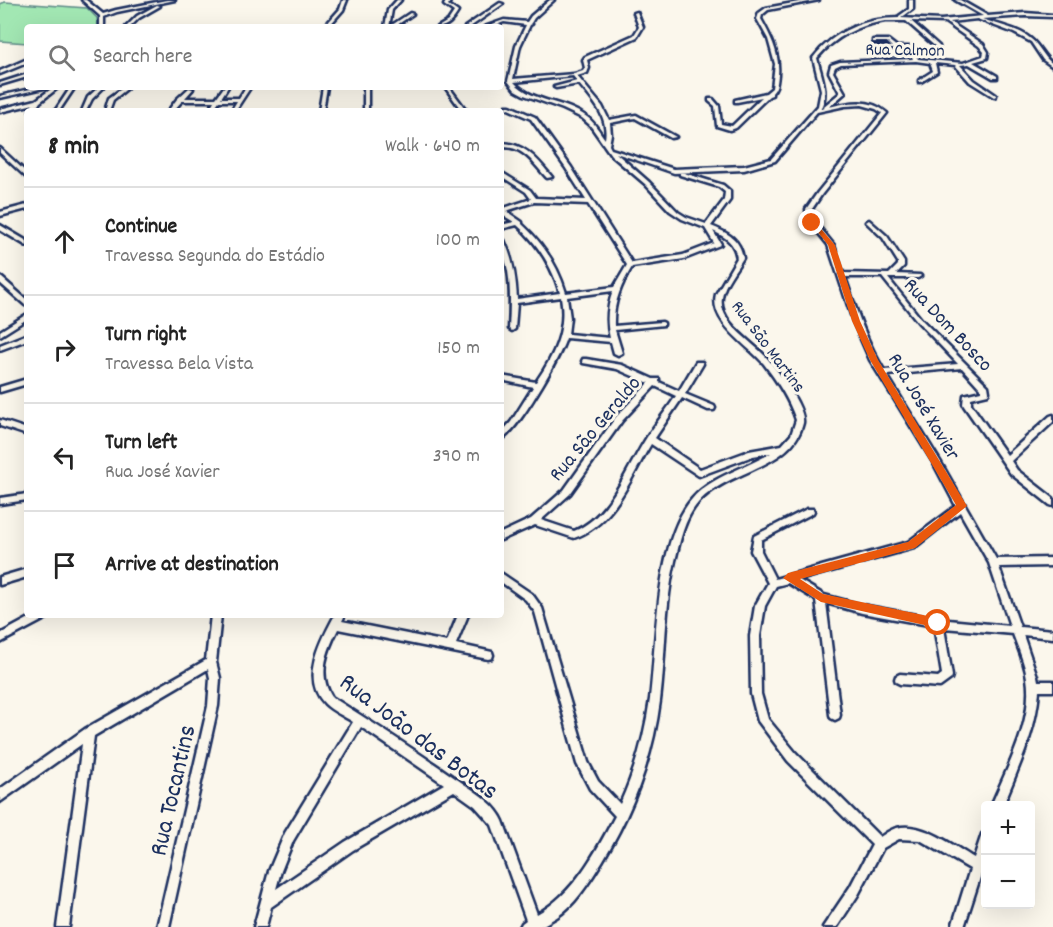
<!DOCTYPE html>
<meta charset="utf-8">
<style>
:root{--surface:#fff;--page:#f2f2f2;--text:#222;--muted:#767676;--line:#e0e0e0}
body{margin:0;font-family:Dekko,sans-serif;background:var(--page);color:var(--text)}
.controls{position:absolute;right:18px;bottom:18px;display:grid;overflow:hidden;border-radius:6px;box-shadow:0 6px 24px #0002}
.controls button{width:54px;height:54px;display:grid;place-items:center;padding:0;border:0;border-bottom:2px solid var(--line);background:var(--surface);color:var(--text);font:30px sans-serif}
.stop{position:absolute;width:18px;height:18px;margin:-14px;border:4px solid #ea580c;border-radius:50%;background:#fff}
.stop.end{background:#ea580c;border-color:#fff;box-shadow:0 2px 6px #0008}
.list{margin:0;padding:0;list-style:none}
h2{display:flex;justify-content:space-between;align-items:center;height:78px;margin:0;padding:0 24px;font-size:26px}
h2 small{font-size:20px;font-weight:400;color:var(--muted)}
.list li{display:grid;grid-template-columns:39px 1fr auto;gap:18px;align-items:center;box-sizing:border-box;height:108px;padding:0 24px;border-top:2px solid var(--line)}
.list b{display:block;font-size:22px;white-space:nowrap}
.list p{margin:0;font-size:20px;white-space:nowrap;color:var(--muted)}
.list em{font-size:20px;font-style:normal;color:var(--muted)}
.icon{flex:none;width:33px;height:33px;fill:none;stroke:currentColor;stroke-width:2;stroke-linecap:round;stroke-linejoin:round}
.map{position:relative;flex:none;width:1053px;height:927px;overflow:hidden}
.search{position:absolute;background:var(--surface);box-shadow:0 6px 24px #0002;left:24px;top:24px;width:480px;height:66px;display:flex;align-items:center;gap:15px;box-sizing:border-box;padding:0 21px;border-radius:6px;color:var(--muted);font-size:22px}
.panel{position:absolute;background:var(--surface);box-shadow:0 6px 24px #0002;left:24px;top:108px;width:480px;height:510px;border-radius:6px}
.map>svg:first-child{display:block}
.green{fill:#a2e7b3;stroke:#5e8b88;stroke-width:1.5}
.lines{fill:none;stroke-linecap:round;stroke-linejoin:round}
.street-casing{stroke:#1b2f5e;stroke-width:5}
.street{fill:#fbf7ec;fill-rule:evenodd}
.route{fill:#ea580c}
.labels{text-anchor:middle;stroke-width:6;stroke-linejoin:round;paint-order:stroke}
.far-street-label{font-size:18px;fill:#1b2f5e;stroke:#fbf7ec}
.street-label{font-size:21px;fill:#1b2f5e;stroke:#fbf7ec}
.near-street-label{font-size:26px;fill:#1b2f5e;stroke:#fbf7ec}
</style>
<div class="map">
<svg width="1053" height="927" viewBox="0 0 1053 927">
<rect width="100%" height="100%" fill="#fbf7ec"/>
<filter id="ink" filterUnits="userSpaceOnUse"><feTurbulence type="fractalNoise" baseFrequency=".0167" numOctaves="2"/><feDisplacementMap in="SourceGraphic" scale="12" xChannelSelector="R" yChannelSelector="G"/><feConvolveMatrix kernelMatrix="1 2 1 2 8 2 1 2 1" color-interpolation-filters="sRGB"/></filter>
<g filter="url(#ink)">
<path class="green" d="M5 2 87 8 97 18 98 27H27V43L0 41V4Z"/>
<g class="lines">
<g class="street-casing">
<g id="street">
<path d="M82 0H86L103 14 116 10 167 0H175L117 12 104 17V27H100V16Z"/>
<path d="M343 0H347L343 10 328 27H324L340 9Z"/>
<path d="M397 0H401L392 10 389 27 410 13 413 14 394 27H385L388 10Z"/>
<path d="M447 0H451L448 5 458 12C453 20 448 27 438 27L448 21 454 12 444 5Z"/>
<path d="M550 0H554L534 18 531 23 532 24 530 25 520 46 513 79 574 74 583 71 585 68 583 60 585 57 634 35 639 27 634 13 637 12 643 27 637 37 589 59 587 60 589 68 587 73 577 76 602 106 609 120 636 115 676 137 671 138 635 118 610 123 611 134 609 145 611 149 674 169 744 166 771 159 818 106 821 90 813 58C834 31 865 18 899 18V16L909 9V0H913V9L901 18 941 20 983 16 955 0H960L988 16 1025 13 1053 15V17L1025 16 982 19C998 25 1018 28 1031 39 1040 46 1043 57 1053 64V67L1043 60 1031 42 1014 33 977 19 950 22 983 44 988 52 987 58 973 62 997 76V78H993L969 64 960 65 974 80 996 95V96L994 97 970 82 955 65 935 63 937 72 921 82H919V80L933 71 930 63 916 61 841 64 835 67 833 72 845 93 829 107C850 102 870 98 887 113L822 194 812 209 813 219 834 245 843 273 889 274 898 265V262L883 238 866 222 869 220 887 236 904 262V266L896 274 920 275 921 276 918 278H888L922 320 988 386 989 392 988 394 971 398V404L1007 455 1050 416 1053 415V422L1011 461 1017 470 1053 498V506L1050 505 1011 474 964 406 963 404 964 395 981 391V389L962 368 887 375 940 461 996 559 1053 558V566L999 567 1020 627 1053 630V638L1023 635 1037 676 1038 681H1053V691H1039C1036 732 1018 768 1003 806H991C1007 768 1034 720 1027 678 1025 663 1018 648 1013 634L944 628 952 676 951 679 940 687 900 684 896 682 895 679 896 676 900 674 938 677 942 674 934 626 862 613 826 603 840 715 839 718 835 720 831 718 830 715 816 600 788 583 776 586 765 606 760 636 761 694 768 719 796 753 880 837C885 834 891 829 897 828 921 821 954 846 974 858L982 834 986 832V859L964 927H952L970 869 920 840 899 839 883 848 858 895 837 927H823L850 887 872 845 788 761 758 721 751 694 750 636 755 606 768 583 751 551 754 536 807 509H813L814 511 813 513 761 540V551L775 579 908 542 956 506 934 464 870 360 853 321 828 245 807 219 806 209 818 192 882 113 876 109 862 105 845 106 817 112 775 161 744 170 674 173 616 153 649 182 678 212 686 217 706 224 724 200 725 192 719 187 680 175V173H684L723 185 730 191V200L711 226C728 233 740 239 743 258 736 270 724 283 722 298 718 322 752 341 766 357 778 371 789 386 797 402 800 408 804 416 803 423 792 469 726 470 698 503 684 519 680 541 675 561 664 607 666 654 660 701 652 764 628 823 593 876 581 894 569 911 550 921 546 923 542 926 538 927 532 927 525 927 520 927L522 923 526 920 492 825 475 806 454 791 353 850 271 907 266 927H254L269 871 285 833 353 722C344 716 332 711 325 704 300 679 322 639 335 615H345L342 621 447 642 458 615H468L456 644 492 652 493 655 492 658 488 659 338 629C327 651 317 674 332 697 373 723 415 750 455 778 471 789 495 802 503 821L537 914C574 894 596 852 615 816L590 789 577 764 535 612 526 600 501 582V573L532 594 542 608 588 762 598 781 620 804C635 771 645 735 650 699 657 643 655 542 692 499 711 476 747 468 771 453L753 456 699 476 651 444C630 478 615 524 574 538L535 525 501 540V533L531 519 564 490 616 417 649 383 617 369 583 363 582 361 583 359H586L622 365 653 379H659V382L679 391 696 362H702L703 364 685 394 714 406 715 408 714 410H708L682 398 655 438 700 469 749 451 782 445 791 435 796 420C789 399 777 381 764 364 748 345 709 322 716 294L737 258C734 242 727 238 713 231L721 244 720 245 684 259 632 267C621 285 613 303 614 326L662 322 664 323V325L615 330 622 353 618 355 614 353 611 342 566 338C560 358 517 432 501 440V433L511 422 533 387 501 380V376L536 382C554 356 567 330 561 297L517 303 515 329 512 331 509 329C510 310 511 291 508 271 506 260 501 250 501 238L504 240C513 259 516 278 517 299L560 293C552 266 538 244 517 225L501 229V225L514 222 501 214V209L531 199 526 192 501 176V172L530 190 536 198 586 200 565 167 531 119 506 108V106H510L535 117 571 167 632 263 683 255 714 243 705 228 682 219 670 211 645 184 611 155 590 125 582 118 563 109 524 95 515 90 508 81 516 46 526 25 504 22 490 27H484L504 20 527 22 531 16ZM885 21H906L937 48H939V46L911 21 945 22 979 46 984 52 983 56 963 63 918 59 911 47H897L888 40H873V42H887L892 47H870V49H908L913 59 840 62 831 65 829 72 840 93 824 106 825 108 820 109C830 94 821 75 817 58 835 37 858 25 885 21ZM573 76 577 81 554 87 556 88 579 84C592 100 609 116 605 139 599 131 594 122 587 117 564 100 533 103 514 82ZM534 202 588 204 627 265 614 287 566 293C558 266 543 243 522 224V222L506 211ZM845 277H882L918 322 958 364 884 370C866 341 856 309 845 277ZM613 291C607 307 606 321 610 338L568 334 570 318 567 297ZM655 386 676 396C667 410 656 423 647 437 627 468 610 517 574 531L541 520 570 494 622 421ZM960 512 989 563 1010 626 938 619 862 605 824 595 799 580 914 548ZM361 727 444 784 345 842 276 889 281 871 293 841Z"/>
<path d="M810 0H819L768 10 762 15 761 19C771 37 780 54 778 75 777 83 777 88 772 93V95L769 96 736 128 730 130 717 126 715 106 709 101V99H713L719 106 721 124 732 126 762 97 737 102H735V100L766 93 772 88 775 64 768 39 757 19 759 13 766 8Z"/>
<path d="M500 3 503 4 470 27H465Z"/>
<path d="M157 5 160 6 139 18 130 27H126L137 16Z"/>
<path d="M25 60H27V63L0 74V71Z"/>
<path d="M25 75H27V77L0 85V83Z"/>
<path d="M39 87H48L0 98V96Z"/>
<path d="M54 87H59L40 102 34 111H30L34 104 0 112V109L36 100Z"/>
<path d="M71 87H75L59 111H55Z"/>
<path d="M99 87H104L92 99 86 111H82L88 97Z"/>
<path d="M124 87H129L113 100 109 111H105L109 98Z"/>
<path d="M224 87H228L221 98H239L246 87 250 88 235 111H231L237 101H219L212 111H208L214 101H182L173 111H168L177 99 189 88 193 89 185 98H216Z"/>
<path d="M323 87H327L323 111H319Z"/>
<rect x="364" y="87" width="4" height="24"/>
<path d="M445 87H449L467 111H462Z"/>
<path d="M501 143C525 143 538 160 552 177L547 178C533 163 524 146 501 147Z"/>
<path d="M0 148 27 173V178L0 153Z"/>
<path d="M27 205V209L0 216V212Z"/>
<path d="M0 225 27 241V246L0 230Z"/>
<path d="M0 277 2 278 27 300V306L25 305 0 283Z"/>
<path d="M27 314V319L0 336V331Z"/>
<path d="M25 335H27V340L0 350V345Z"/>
<path d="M27 379V384L0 392V387Z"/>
<path d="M0 420 27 429V435L0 426Z"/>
<path d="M27 494V500L0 504V498Z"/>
<path d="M27 569V577L0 585V577Z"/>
<path d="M35 615H49L47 618 0 643V634Z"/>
<path d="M211 615H221L216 662 220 678 218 706 169 927H157L208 706 210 678 208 669 94 736 69 927H57L82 744 0 802V789L85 729 206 660Z"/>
</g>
</g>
<use href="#street" class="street"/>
</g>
</g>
<path class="route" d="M810 222H815L835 245 860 321 878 360 967 506 915 548 800 579 823 594 942 619 944 623 938 628 821 602 783 578 788 573 908 542 956 505 870 360 852 321 828 245Z"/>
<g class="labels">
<g class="far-street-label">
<text transform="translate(905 49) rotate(1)" y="6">Rua Calmon</text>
<text transform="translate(769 346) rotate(53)" y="6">Rua São Martins</text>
</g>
<g class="street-label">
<text transform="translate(949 324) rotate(47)" y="7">Rua Dom Bosco</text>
<text transform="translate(925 406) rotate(59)" y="7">Rua José Xavier</text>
<text transform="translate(594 428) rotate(-50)" y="7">Rua São Geraldo</text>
</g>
<g class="near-street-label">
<text transform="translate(420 735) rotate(37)" y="9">Rua João das Botas</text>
<text transform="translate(171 790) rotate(-77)" y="9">Rua Tocantins</text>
</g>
</g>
</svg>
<div class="controls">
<button>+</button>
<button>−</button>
</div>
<div class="stop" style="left:938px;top:623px"></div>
<div class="stop end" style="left:812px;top:223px"></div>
<div class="search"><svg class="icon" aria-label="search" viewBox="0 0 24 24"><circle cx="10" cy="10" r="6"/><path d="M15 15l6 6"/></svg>Search here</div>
<section class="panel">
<h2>8 min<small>Walk · 640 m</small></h2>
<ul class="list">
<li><svg class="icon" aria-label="ahead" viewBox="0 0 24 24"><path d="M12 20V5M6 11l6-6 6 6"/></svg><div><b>Continue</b><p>Travessa Segunda do Estádio</p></div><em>100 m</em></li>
<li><svg class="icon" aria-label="right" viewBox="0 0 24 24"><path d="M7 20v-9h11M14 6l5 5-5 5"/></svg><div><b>Turn right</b><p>Travessa Bela Vista</p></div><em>150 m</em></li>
<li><svg class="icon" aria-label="left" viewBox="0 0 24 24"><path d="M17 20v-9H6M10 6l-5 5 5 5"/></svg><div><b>Turn left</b><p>Rua José Xavier</p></div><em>390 m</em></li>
<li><svg class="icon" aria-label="arrive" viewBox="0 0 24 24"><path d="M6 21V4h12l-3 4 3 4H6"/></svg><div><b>Arrive at destination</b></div></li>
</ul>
</section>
</div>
